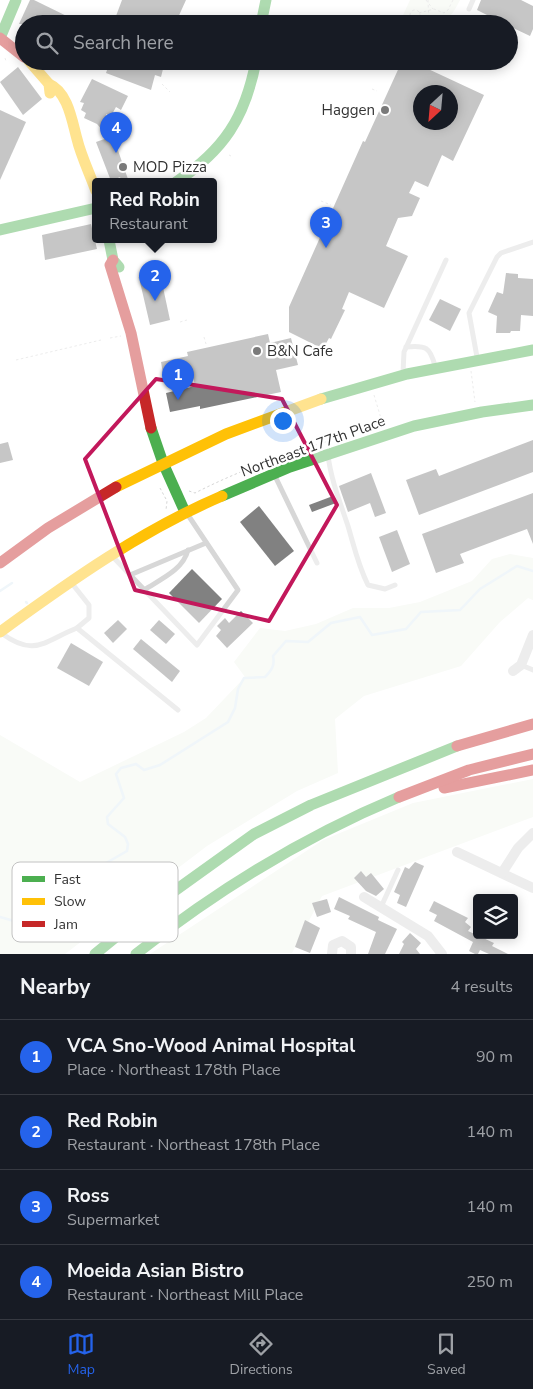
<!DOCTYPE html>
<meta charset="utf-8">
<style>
:root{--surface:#171b24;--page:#20242c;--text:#f1f3f6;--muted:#9ea1a6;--line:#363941;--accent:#2563eb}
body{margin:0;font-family:"Nunito Sans",sans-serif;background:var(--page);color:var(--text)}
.controls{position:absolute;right:15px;bottom:15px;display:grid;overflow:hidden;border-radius:5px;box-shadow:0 2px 12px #0003}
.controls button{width:45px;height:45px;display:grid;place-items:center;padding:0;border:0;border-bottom:1px solid var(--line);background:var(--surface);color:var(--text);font:25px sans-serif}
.compass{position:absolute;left:413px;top:85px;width:45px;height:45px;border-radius:50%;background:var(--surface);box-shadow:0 2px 12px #0003;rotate:206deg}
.you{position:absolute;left:282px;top:420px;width:18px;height:18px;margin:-12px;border:4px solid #fff;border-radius:50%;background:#1a73e8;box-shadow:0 0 0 8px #1a73e833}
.badge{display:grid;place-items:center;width:32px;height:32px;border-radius:50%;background:var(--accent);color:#fff;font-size:16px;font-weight:700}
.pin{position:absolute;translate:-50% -41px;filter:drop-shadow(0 1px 2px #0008)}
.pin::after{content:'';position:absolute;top:26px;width:18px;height:15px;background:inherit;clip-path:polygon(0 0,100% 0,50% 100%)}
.popup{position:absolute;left:92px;top:178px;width:125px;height:65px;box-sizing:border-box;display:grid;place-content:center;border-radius:5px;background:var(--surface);filter:drop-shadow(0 1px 4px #0005);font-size:16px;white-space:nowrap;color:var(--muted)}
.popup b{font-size:19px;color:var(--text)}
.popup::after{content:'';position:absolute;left:50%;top:100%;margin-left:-10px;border:10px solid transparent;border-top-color:var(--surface)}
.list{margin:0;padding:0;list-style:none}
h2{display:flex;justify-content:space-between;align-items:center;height:65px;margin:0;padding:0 20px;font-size:21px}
h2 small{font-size:16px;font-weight:400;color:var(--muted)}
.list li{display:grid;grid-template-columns:32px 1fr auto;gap:15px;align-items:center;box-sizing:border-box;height:75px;padding:0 20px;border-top:1px solid var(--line)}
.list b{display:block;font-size:19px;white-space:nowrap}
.list p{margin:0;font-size:16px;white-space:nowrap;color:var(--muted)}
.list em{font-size:16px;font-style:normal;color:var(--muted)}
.icon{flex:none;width:28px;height:28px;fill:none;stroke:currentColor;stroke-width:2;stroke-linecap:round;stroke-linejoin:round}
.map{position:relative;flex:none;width:533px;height:954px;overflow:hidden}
.search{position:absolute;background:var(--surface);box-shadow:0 2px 12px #0003;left:15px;right:15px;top:15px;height:55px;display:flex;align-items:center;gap:12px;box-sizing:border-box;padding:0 18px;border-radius:28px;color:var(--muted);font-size:19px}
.sheet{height:365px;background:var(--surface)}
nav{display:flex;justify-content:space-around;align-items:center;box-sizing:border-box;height:70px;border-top:1px solid var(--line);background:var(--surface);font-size:14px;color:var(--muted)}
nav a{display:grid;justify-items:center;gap:2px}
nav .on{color:var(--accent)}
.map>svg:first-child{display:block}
.green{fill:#f1f5ed}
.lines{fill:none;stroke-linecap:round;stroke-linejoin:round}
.stream{stroke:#ddebf3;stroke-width:2.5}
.building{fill:#818181;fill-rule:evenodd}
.path{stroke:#d6d6d6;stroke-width:1;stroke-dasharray:2.5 2.5;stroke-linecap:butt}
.lane{stroke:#d7d7d7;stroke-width:5}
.street{stroke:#d7d7d7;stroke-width:10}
.fast{stroke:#4caf50;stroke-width:11}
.slow{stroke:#ffc107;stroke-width:11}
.jam{stroke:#c62828;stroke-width:11}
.marked{fill:none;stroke:#c2185b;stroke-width:4;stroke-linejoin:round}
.poi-dot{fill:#7a7a7a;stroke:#fff;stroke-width:2}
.labels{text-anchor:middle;stroke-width:5;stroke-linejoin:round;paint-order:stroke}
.poi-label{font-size:15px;fill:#333;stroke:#fff;text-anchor:start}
.street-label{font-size:15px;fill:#333;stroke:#fff}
.key{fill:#fff;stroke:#c2c2c2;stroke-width:1}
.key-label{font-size:14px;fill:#333}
</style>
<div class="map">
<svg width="533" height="954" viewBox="0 0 533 954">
<rect width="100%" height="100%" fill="#fff"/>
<g class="green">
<path d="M410 0H460C444 33 432 24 399 24Z"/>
<path d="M510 554 533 558V600L528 598 500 622 461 666 364 696 335 719 338 773 297 791 207 846 65 954H0V735L80 782 184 732 206 718 245 677 234 662 260 628 285 631 316 624 353 608H389L420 602 472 581 492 559Z"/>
<path d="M533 779V817L322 896 292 953 150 954 323 840 413 803Z"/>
</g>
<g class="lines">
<g class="stream">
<path d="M0 591 12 583"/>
<path d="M26 602 27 603"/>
<path d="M0 917 14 921 25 930 46 916 49 897 64 876 76 870H94L127 851 128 844 125 837 108 824 107 817 124 798 116 774 121 768 136 764 144 770 160 765 228 722 235 708 238 689 244 678 265 677C272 670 275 665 273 656L286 641 308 642 331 623 360 617 372 635 406 629 421 612 460 610 480 589 517 566 533 571"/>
</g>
</g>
<g class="building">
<path d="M30 0H34L83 24H19Z"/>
<path d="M122 0H186L176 22 171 20 169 24H113Z"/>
<path d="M481 0H521L533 6V29L530 36 509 26V24H505L477 10Z"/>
<path d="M110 61H165L161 77 155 75 151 90 106 73Z"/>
<path d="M402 61H411L484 95 453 161 442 155 428 187 415 181 409 193 420 198 412 216 398 218 386 246 408 256 384 308 349 292 342 309 345 310 331 339 329 338 323 349 289 332V307L363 141 365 142ZM420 92H450V122H420Z"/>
<path d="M18 67 42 99 23 115 0 82Z"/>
<path d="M92 79 128 96 121 110 116 107 111 116 106 114 108 124 104 132 97 124 84 118 86 113 81 110 84 103 80 102Z"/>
<path d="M0 110 26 122 0 180Z"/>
<path d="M113 136 129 182H122L120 177 111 181 96 142Z"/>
<path d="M91 224 97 249 45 260 42 235Z"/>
<path d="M506 273 518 274V278L533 279V316L521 315 520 331H511L510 333H496L497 316 488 312 497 292 503 294Z"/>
<path d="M161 278 170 320 150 325 140 282Z"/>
<path d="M440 299 461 309 450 331 429 320Z"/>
<path d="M268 334 270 343 291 338 298 365 276 370 281 392 200 409V406L170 412 166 393 195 386 191 368 163 374 161 362 188 356 187 352Z"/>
<path d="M533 440V472L419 515 406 480 436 469 439 476Z"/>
<path d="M8 442 13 460 0 463V444Z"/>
<path d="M371 473 386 513 375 517 370 503 348 512 339 486Z"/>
<path d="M533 493V544L527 529 460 554 464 563 436 573 422 534Z"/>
<path d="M333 496 336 503 312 512 309 505Z"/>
<path d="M259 506 294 551 275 566 240 522Z"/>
<path d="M397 530 410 564 392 572 379 537Z"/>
<path d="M192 569 222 599 199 623 169 593Z"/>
<path d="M241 611 253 623 227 648 216 636 221 630 217 626 225 618 229 623Z"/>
<path d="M118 620 127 629 113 643 104 633Z"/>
<path d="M159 620 175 634 166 644 150 630Z"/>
<path d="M141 639 180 671 172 682 133 649Z"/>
<path d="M71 643 103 662 89 686 57 668Z"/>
<path d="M415 862 424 866 406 907 397 903 400 895 394 892 405 867 409 869Z"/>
<path d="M361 871 366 877 371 873 384 889 376 896 366 891 354 878Z"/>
<path d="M339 897 379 917 378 920 397 929 385 954H368L376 932 348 919 350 916 334 909Z"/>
<path d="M327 899 331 912 317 917 312 903Z"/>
<path d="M434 901 468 918 465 922 471 927 468 931 494 943 492 946 508 954H489L480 950 478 954H475L469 951 473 942 434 921 437 915 429 911Z"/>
<path d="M305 920 320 928 310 953 295 947Z"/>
<path d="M410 933 421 943 416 949 420 954H399L404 944 402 942Z"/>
</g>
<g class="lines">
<g class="path">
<path d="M426 0 433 9"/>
<path d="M428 0 429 24"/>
<circle cx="415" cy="15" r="5"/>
<path d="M419 13 434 9 444 13 448 10 453 0"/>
<path d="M5 58 6 61"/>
<path d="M162 84 170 92"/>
<path d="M372 89 377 91"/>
<path d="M229 155 231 156"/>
<path d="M321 201 331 205"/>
<path d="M94 226H96"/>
<path d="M138 278 140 277"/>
<path d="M180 322 187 320"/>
<path d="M204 337 206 344"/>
<path d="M110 338 121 336"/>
<path d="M16 360 101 340"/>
<path d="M471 371 475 402"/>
<path d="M374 395 383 425"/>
<path d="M160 488 167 501 166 510"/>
<path d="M189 491 195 493C242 469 291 452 342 437"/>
</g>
<g class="lane">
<path d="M469 9 473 0"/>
<path d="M406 347C426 345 430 347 435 366"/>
<path d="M477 357 469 313 497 257 501 253 533 242"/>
<path d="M403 373 404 352 446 260"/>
<path d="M328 455C331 480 340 502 348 526 354 546 358 565 368 585L385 589 395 585"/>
<path d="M274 474 317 563"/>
<path d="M113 557 197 645 238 590 186 512"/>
<path d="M130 575 206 543"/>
<path d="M70 581 89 605V618L77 628"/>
<path d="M144 590C161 579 183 570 188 550"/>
<path d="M1 633C35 658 44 641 77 628L178 710"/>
<path d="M521 665 533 670"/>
<path d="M381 907 398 870"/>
</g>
<g class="street">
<path d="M513 671 521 665 533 635"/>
<path d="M457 852 533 888"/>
<path d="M502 873 518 848 533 833"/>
<path d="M364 897 428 936 442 954"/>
<path d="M332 954 333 945 342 941 351 947V954"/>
</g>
<g class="fast">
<path d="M261 24 266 0"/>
<path d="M0 38 16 0"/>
<path d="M176 182C224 150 245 118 256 61"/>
<path d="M0 230 96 208"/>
<path d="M109 240 113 260 119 267"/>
<path d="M321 399 407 374 533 350"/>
<path d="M151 428 163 463 185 512"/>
<path d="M222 496 290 467 414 426 482 412 533 405"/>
<path d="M95 954 155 905 254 834 311 805 457 746"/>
<path d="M136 954C217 890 303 837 399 797"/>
</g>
<g class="slow">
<path d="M29 61 49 84 50 93"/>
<path d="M49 84C68 92 72 121 77 139 81 156 90 174 96 191"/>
<path d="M116 487 226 434 321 399"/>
<path d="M0 632C70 581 142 530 222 496"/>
</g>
<g class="jam">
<path d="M0 38 24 57"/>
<path d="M113 260 110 265 131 333 151 428"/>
<path d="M0 563 48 528 116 487"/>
<path d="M457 746 533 724"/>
<path d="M444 788 533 770"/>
<path d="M399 797 469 770 533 754"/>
</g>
</g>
<path d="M0 0H533V954H0ZM156 379 282 399 337 505 269 621 135 590 85 459Z" fill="#fff" fill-opacity=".55" fill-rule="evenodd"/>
<path class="marked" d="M156 379 282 399 337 505 269 621 135 590 85 459Z"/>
<g class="poi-dot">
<circle cx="385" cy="110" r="5"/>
<circle cx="123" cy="167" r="5"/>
<circle cx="257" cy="351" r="5"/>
</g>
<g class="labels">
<g class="poi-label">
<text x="375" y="115" text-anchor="end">Haggen</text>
<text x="133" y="172">MOD Pizza</text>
<text x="267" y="356">B&amp;N Cafe</text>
</g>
<g class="street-label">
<text transform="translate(313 446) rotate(-20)" y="5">Northeast 177th Place</text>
</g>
</g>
<rect x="12" y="862" width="166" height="80" rx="8" class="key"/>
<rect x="22" y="876" width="23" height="6" fill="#4caf50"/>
<rect x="22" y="898" width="23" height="7" fill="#ffc107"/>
<rect x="22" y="921" width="23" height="6" fill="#c62828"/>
<g class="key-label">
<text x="54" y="884">Fast</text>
<text x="54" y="906">Slow</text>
<text x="54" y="929">Jam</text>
</g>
</svg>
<div class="controls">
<button><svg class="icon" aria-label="layers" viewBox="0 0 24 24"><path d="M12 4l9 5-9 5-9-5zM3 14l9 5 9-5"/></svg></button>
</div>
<svg class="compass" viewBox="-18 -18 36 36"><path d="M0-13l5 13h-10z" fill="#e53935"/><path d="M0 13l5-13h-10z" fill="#9ea1a6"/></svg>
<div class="you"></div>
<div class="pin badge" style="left:178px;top:400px">1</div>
<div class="pin badge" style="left:155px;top:301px">2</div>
<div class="popup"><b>Red Robin</b>Restaurant</div>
<div class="pin badge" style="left:326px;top:248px">3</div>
<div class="pin badge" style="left:116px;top:153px">4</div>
<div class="search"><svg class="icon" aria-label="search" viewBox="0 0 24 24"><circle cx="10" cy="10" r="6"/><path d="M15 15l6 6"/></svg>Search here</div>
</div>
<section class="sheet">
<h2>Nearby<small>4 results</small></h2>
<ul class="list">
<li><span class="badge">1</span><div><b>VCA Sno-Wood Animal Hospital</b><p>Place · Northeast 178th Place</p></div><em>90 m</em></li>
<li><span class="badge">2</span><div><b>Red Robin</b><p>Restaurant · Northeast 178th Place</p></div><em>140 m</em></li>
<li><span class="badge">3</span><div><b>Ross</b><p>Supermarket</p></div><em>140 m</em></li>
<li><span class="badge">4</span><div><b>Moeida Asian Bistro</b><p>Restaurant · Northeast Mill Place</p></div><em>250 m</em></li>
</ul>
</section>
<nav>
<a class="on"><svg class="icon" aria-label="map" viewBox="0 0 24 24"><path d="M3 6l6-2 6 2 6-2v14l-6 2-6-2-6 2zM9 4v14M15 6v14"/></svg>Map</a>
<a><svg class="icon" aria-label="directions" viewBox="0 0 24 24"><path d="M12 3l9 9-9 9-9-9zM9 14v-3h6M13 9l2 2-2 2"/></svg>Directions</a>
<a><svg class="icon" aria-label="saved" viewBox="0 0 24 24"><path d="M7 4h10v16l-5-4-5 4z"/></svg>Saved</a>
</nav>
